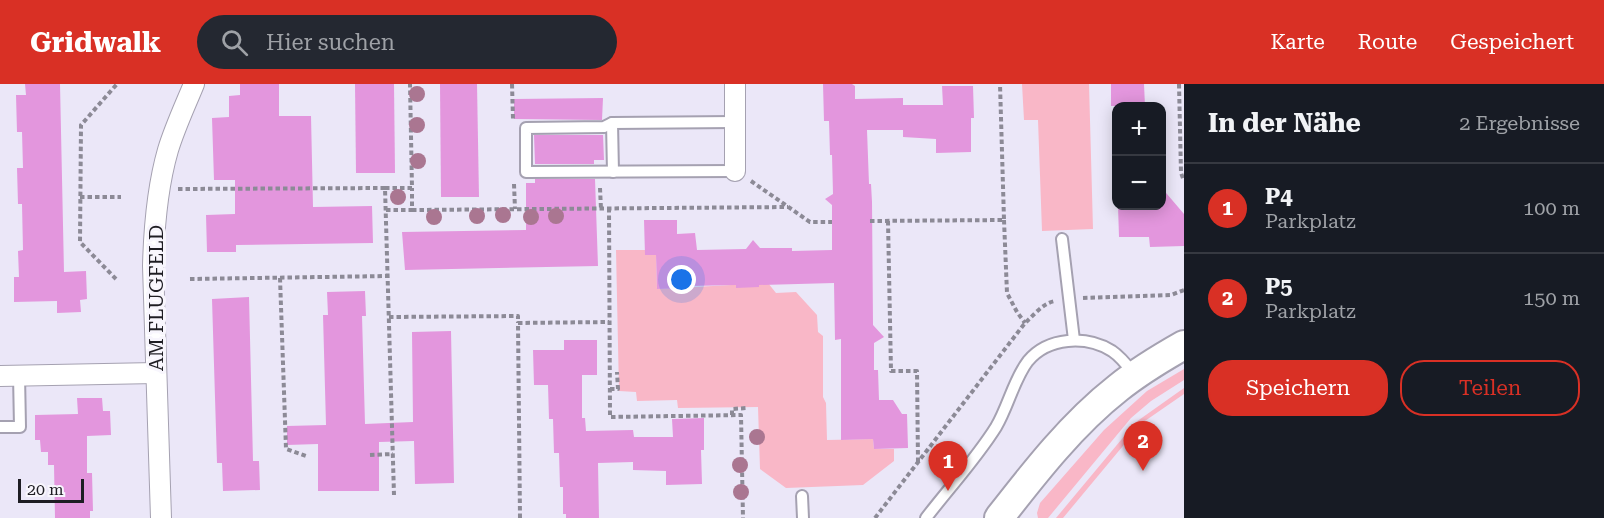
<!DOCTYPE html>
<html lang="de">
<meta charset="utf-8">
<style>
:root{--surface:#171b24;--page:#242831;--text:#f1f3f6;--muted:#9ea1a6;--line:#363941;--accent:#d93025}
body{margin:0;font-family:"Roboto Serif",serif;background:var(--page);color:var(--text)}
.controls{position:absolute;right:18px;top:18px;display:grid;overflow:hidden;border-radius:12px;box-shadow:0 3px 15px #0003}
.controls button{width:54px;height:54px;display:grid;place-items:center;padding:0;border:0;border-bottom:2px solid var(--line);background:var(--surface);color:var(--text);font:30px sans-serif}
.scale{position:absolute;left:18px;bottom:15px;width:66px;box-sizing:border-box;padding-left:6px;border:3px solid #1e1d23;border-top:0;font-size:16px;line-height:21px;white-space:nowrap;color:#1e1d23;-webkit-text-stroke:4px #f8f6fd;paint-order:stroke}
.you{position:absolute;left:682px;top:196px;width:21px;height:21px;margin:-15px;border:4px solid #fff;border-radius:50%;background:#1a73e8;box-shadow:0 0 0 9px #1a73e833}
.badge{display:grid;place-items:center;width:39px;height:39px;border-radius:50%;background:var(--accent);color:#fff;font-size:20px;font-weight:700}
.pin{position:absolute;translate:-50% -50px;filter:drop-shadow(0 2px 3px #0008)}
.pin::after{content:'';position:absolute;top:32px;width:21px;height:18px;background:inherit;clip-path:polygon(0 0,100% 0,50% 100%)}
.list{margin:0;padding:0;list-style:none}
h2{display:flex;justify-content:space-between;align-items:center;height:78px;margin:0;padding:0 24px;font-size:26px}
h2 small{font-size:20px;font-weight:400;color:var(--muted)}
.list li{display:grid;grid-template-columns:39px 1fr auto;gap:18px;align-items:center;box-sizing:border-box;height:90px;padding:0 24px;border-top:2px solid var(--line)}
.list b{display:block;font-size:22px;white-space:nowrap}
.list p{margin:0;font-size:20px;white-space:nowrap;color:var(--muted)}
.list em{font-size:20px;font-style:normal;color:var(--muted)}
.actions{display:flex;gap:12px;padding:18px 24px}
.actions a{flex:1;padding:14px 0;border:2px solid var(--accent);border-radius:24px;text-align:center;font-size:21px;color:var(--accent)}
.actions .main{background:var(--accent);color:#fff}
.icon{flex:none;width:33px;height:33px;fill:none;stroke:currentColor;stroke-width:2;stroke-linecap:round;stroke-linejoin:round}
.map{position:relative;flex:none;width:1184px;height:434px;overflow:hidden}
header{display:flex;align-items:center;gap:36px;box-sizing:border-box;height:84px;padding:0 30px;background:var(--accent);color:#fff}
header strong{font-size:28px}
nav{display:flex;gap:33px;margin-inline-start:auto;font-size:21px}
.search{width:420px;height:54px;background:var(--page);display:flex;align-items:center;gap:15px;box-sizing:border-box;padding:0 21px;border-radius:33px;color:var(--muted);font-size:22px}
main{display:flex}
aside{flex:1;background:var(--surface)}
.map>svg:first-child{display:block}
.green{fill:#f9b7c7}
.building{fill:#e396dd}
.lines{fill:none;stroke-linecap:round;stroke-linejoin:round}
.lane-casing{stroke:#a5a1b1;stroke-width:14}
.street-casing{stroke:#a5a1b1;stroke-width:22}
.secondary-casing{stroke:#a5a1b1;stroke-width:32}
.path{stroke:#8c8a96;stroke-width:4;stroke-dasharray:4.5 3;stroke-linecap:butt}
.lane{stroke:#fff;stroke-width:10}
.street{stroke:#fff;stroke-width:20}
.secondary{stroke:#fff;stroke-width:28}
.tree{fill:#aa7691}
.labels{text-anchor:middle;stroke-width:6;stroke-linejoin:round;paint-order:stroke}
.street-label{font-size:20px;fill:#1e1d23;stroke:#f8f6fd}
</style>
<header>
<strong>Gridwalk</strong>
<div class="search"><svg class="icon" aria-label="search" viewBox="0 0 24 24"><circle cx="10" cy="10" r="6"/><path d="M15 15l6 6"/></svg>Hier suchen</div>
<nav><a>Karte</a><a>Route</a><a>Gespeichert</a></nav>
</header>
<main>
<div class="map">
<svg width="1184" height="434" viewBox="0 0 1184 434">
<rect width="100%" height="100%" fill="#ebe7f8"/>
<g class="green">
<path d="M1022 0H1089L1093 145 1042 147 1038 36H1024Z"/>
<path d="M616 166H645L656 171 657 205 768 199 776 209 796 208 817 231 818 248 823 252V313L826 319 827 356 873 355 874 365H894V377L863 401 786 404 760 385 758 323 678 324 677 316 637 317 636 308 619 307Z"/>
<path d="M1184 285V296L1151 317 1131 334 1048 434H1038L1037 429 1040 419 1104 346 1147 307Z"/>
<path d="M1184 304V310L1142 339 1063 434H1056L1136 338Z"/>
</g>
<g class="building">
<path d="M25 0H60L64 188 86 187 87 215 80 216 81 228 57 229V217L14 218V193H19L18 167 23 166 22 120H18L17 84H23L22 48H17L16 11H26Z"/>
<path d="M240 0H279V32H311L313 123 372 122 373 159 236 161V168H207L206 131 235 130V96H214L212 34 229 33V12L240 11Z"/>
<path d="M355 0H394L395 89H356Z"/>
<path d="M440 0H477L479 113H441Z"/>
<path d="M823 0H852L855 2V15L903 14V21H943L942 2H973L974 34H971V68L936 69V55L903 53V46H867L869 100H871L872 118 873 241 884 253 874 259V286H878L879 316H893L902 330H907L908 364 874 365 873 355 841 356V255L835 256 834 199 759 201V203L736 204V201L690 202V204L657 205 656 171H645L644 136H677V150L695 149 697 166 746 165 753 156 760 164H792V167L832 166V121L825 115 833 110 832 71H830L829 37H824Z"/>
<path d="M1111 0H1144L1145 22H1111Z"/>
<path d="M603 14 602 36 514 35V15Z"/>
<path d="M534 51H603L604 76H594V80H535Z"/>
<path d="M535 95H595L598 182 405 186 402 148 526 146V99H535Z"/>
<path d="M1161 103 1184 130V162L1150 163 1149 153H1119L1118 122H1161Z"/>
<path d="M365 207 366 232H362L365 340 413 338 412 248 451 247 454 399 415 400 414 357 379 358V407H318V360L287 361V342L326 341 323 231H328L327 208Z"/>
<path d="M249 213 253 377H259L260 406 223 407 222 379H217L212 215Z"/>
<path d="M564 256H597V291H582V334H585L586 347 633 346 634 353H673L672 335 704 334V366H701L702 400 666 401V387L633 386V378L598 379 599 434H566V430H563V403H560L559 369H554L553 335H549L548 301H534L533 266H564Z"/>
<path d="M77 314H102L103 327H110L111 351 87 352V389H92L93 427H90V434H55L54 381H48V368H41L40 356H35V331L78 330Z"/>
</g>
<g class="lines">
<g class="lane-casing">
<g id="lane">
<path d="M735 38 612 39 604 43 526 44V88L735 87"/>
<path d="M612 39 613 88"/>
<path d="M1062 155 1074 256"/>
<path d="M0 343H20L19 291"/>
<path d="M802 412 803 434"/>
<path d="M926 434C949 404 976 375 996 343 1008 323 1014 295 1028 277 1048 253 1086 251 1112 267 1121 273 1127 281 1134 290"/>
</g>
</g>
<g class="street-casing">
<g id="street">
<path d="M735 0V87"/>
<path d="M0 292 156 289"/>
<path d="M161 434 153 182C154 142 157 104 168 66 175 43 185 22 194 0"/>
</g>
</g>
<g class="secondary-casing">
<path id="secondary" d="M999 434C1034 389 1072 340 1118 304 1138 288 1161 274 1184 261"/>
</g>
<g class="path">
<path d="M512 0 513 35"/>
<path d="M1179 0 1181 89 1184 97"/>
<path d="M751 97 810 138H832"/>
<path d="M514 100 515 125"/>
<path d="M385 104H412L410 0"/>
<path d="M600 104 601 125"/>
<path d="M178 105 385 104 394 411"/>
<path d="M80 113H121"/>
<path d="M609 124 610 333 741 331 743 434"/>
<path d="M386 126H412V104"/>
<path d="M412 126 788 123"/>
<path d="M1004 136 1007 209 1017 228 1025 239"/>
<path d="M870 137 1004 136 1000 0"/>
<path d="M888 137 891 287H917L918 378"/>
<path d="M280 194 286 365 306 372"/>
<path d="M116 195 80 158 81 41 117 0"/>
<path d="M190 195 388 192"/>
<path d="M1083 214 1171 211 1184 206"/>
<path d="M389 233 518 232V239"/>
<path d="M610 305H618L617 288"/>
<path d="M732 331V325L747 324"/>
<path d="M370 371 393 370"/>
<path d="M520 434 518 239 609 238"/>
<path d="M875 434 1025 239C1034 231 1043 219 1055 217"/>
</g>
<use href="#lane" class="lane"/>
<use href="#street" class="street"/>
<use href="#secondary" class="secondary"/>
</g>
<g class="tree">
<circle cx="417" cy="10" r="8"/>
<circle cx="417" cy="41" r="8"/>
<circle cx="418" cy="77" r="8"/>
<circle cx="398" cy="113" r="8"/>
<circle cx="503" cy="131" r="8"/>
<circle cx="477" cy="132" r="8"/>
<circle cx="556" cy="132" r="8"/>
<circle cx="434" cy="133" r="8"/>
<circle cx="531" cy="133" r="8"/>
<circle cx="757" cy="353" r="8"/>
<circle cx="740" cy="381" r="8"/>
<circle cx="741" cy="408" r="8"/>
</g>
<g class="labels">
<g class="street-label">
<text transform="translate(156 214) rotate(-90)" y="7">AM FLUGFELD</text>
</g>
</g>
</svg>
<div class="controls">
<button>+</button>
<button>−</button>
</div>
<div class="scale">20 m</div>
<div class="you"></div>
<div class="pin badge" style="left:948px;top:407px">1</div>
<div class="pin badge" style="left:1143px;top:387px">2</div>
</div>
<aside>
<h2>In der Nähe<small>2 Ergebnisse</small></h2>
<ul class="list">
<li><span class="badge">1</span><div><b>P4</b><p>Parkplatz</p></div><em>100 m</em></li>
<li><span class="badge">2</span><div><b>P5</b><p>Parkplatz</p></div><em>150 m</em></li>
</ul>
<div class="actions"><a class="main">Speichern</a><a>Teilen</a></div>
</aside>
</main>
